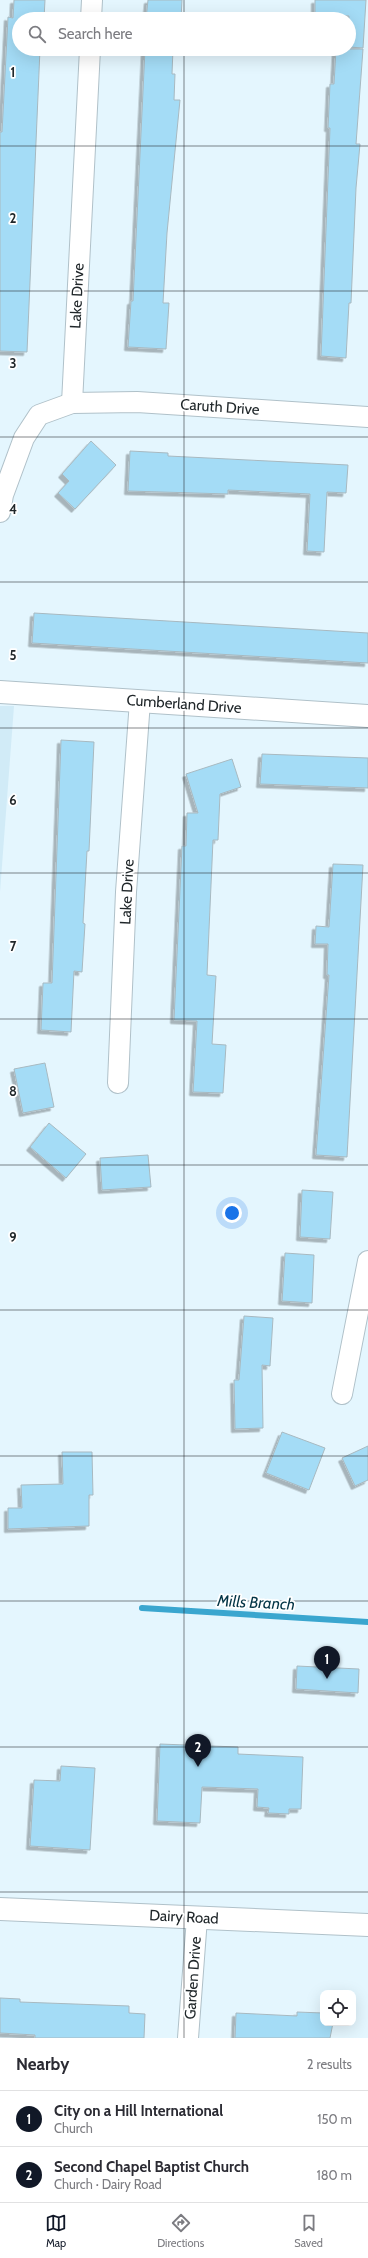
<!DOCTYPE html>
<meta charset="utf-8">
<style>
:root{--surface:#fff;--page:#f7f7f7;--text:#2b2b33;--muted:#7c7c81;--line:#e1e1e2;--accent:#111827}
body{margin:0;font-family:Cabin,sans-serif;background:var(--page);color:var(--text)}
.controls{position:absolute;right:12px;bottom:12px;display:grid;overflow:hidden;border-radius:8px;box-shadow:0 4px 16px #0002}
.controls button{width:36px;height:36px;display:grid;place-items:center;padding:0;border:0;border-bottom:1px solid var(--line);background:var(--surface);color:var(--text);font:20px sans-serif}
.you{position:absolute;left:232px;top:1213px;width:14px;height:14px;margin:-10px;border:3px solid #fff;border-radius:50%;background:#1a73e8;box-shadow:0 0 0 6px #1a73e833}
.badge{display:grid;place-items:center;width:26px;height:26px;border-radius:50%;background:var(--accent);color:#fff;font-size:13px;font-weight:700}
.pin{position:absolute;translate:-50% -33px;filter:drop-shadow(0 1px 2px #0008)}
.pin::after{content:'';position:absolute;top:21px;width:14px;height:12px;background:inherit;clip-path:polygon(0 0,100% 0,50% 100%)}
.list{margin:0;padding:0;list-style:none}
h2{display:flex;justify-content:space-between;align-items:center;height:52px;margin:0;padding:0 16px;font-size:17px}
h2 small{font-size:13px;font-weight:400;color:var(--muted)}
.list li{display:grid;grid-template-columns:26px 1fr auto;gap:12px;align-items:center;box-sizing:border-box;height:56px;padding:0 16px;border-top:1px solid var(--line)}
.list b{display:block;font-size:15px;white-space:nowrap}
.list p{margin:0;font-size:13px;white-space:nowrap;color:var(--muted)}
.list em{font-size:13px;font-style:normal;color:var(--muted)}
.icon{flex:none;width:22px;height:22px;fill:none;stroke:currentColor;stroke-width:2;stroke-linecap:round;stroke-linejoin:round}
.map{position:relative;flex:none;width:368px;height:2038px;overflow:hidden}
.search{position:absolute;background:var(--surface);box-shadow:0 4px 16px #0002;left:12px;right:12px;top:12px;height:44px;display:flex;align-items:center;gap:10px;box-sizing:border-box;padding:0 14px;border-radius:22px;color:var(--muted);font-size:15px}
.sheet{height:164px;background:var(--surface)}
nav{display:flex;justify-content:space-around;align-items:center;box-sizing:border-box;height:56px;border-top:1px solid var(--line);background:var(--surface);font-size:11px;color:var(--muted)}
nav a{display:grid;justify-items:center;gap:2px}
nav .on{color:var(--accent)}
.map>svg:first-child{display:block}
.built{fill:#d1ebf7}
.lines{fill:none;stroke-linecap:round;stroke-linejoin:round}
.stream{stroke:#3aa6cf;stroke-width:6}
.building{fill:#a4dcf6;stroke:#a8b9c0;filter:url(#shadow)}
.minor-casing{stroke:#b0c1c9;stroke-width:22}
.tertiary-casing{stroke:#b0c1c9;stroke-width:24}
.minor{stroke:#fff;stroke-width:20}
.tertiary{stroke:#fff;stroke-width:22}
.grid{fill:none;stroke:#20272a;stroke-width:1;stroke-opacity:0.55}
.labels{text-anchor:middle;stroke-width:3.5;stroke-linejoin:round;paint-order:stroke}
.street-label{font-size:15px;fill:#20272a;stroke:#fff}
.water-label{font-size:16px;font-style:italic;fill:#033445;stroke:#fff}
.grid-label{font-size:13px;text-anchor:middle;font-weight:bold;fill:#20272a;stroke:#fff;stroke-width:3.5;stroke-linejoin:round;paint-order:stroke}
</style>
<div class="map">
<svg width="368" height="2038" viewBox="0 0 368 2038">
<defs>
<filter id="shadow"><feDropShadow dx="-3.5" dy="3.5" stdDeviation="0" flood-color="#0004"/></filter>
</defs>
<rect width="100%" height="100%" fill="#e4f6fe"/>
<path class="built" d="M0 706H14L0 892Z"/>
<g class="lines">
<path class="stream" d="M142 1608 368 1622"/>
</g>
<g class="building">
<path d="M14 0H45L44 19H19V49H40L27 352 0 351V132H2L8 17 13 18Z"/>
<path d="M148 0H182L181 19H146Z"/>
<path d="M315 0H366L363 48 349 47V16L315 14Z"/>
<path d="M145 49H173L172 74H175L174 100H180L167 233 163 303H169L166 349 128 347 131 301H133Z"/>
<path d="M336 49H363L356 144H360L356 188 351 303H349L346 358 321 356 330 128H328L330 84H334Z"/>
<path d="M91 441 116 465 75 509 58 493 69 481 62 474Z"/>
<path d="M130 451 168 453V456L348 465 346 493 327 492 324 552 307 551 310 494 228 490V494L128 491Z"/>
<path d="M34 613 368 633V663L32 643Z"/>
<path d="M61 740 94 742 89 851H87L83 923 85 924 82 972 74 971 71 1032 41 1030 43 983H52Z"/>
<path d="M262 754 368 758V788L260 784Z"/>
<path d="M232 759 241 787 220 794 218 840H213L207 975 216 976 212 1044 226 1045 223 1093 193 1092 197 1021 174 1020 182 846H186L187 813H198L186 774Z"/>
<path d="M333 864 363 865 347 1157 316 1155 329 975H327L328 944H315L316 926 329 927Z"/>
<path d="M45 1063 54 1107 23 1113 14 1069Z"/>
<path d="M49 1123 86 1154 66 1178 30 1147Z"/>
<path d="M148 1155 151 1187 102 1190 100 1158Z"/>
<path d="M302 1190 333 1192 330 1239 300 1237Z"/>
<path d="M285 1253 314 1255 312 1303 282 1301Z"/>
<path d="M244 1316 273 1318 270 1366 262 1365 263 1428 235 1429 234 1380H239Z"/>
<path d="M282 1432 325 1448 309 1490 266 1473Z"/>
<path d="M368 1446V1480L355 1486 342 1458Z"/>
<path d="M62 1452H92L93 1495H89V1526L8 1529V1508H22L21 1485 63 1484Z"/>
<path d="M297 1666 359 1669 358 1693 296 1689Z"/>
<path d="M160 1744 238 1747V1754L303 1757 301 1809H289V1814L268 1813 269 1808 257 1807 258 1789 202 1787 200 1823 157 1821Z"/>
<path d="M61 1766 95 1768 90 1850 30 1846 34 1780 60 1781Z"/>
<path d="M0 1998 20 1999V2002L129 2006V2013L145 2014 144 2038H35V2035L0 2033Z"/>
<path d="M297 2012 323 2013V2023H333L330 2038H235L236 2013 297 2016Z"/>
</g>
<g class="lines">
<g class="minor-casing">
<g id="minor">
<path d="M91 19 92 0"/>
<path d="M72 403 90 49"/>
<path d="M0 512 3 495 24 438 39 415 72 403 137 402 368 417"/>
<path d="M118 1083 126 892 140 701"/>
<path d="M342 1394 368 1261"/>
<path d="M188 2038 197 1918"/>
</g>
</g>
<g class="tertiary-casing">
<g id="tertiary">
<path d="M0 692 368 716"/>
<path d="M0 1909 368 1925"/>
</g>
</g>
<use href="#minor" class="minor"/>
<use href="#tertiary" class="tertiary"/>
</g>
<path class="grid" d="M184 0V19M184 49V2038M0 146H368M0 291H368M0 437H368M0 582H368M0 728H368M0 873H368M0 1019H368M0 1165H368M0 1310H368M0 1456H368M0 1601H368M0 1747H368M0 1892H368"/>
<g class="labels">
<g class="street-label">
<text transform="translate(77 296) rotate(-87)" y="5">Lake Drive</text>
<text transform="translate(220 407) rotate(4)" y="5">Caruth Drive</text>
<text transform="translate(184 704) rotate(4)" y="5">Cumberland Drive</text>
<text transform="translate(127 892) rotate(-87)" y="5">Lake Drive</text>
<text transform="translate(184 1917) rotate(3)" y="5">Dairy Road</text>
<text transform="translate(193 1978) rotate(-86)" y="5">Garden Drive</text>
</g>
<g class="water-label">
<text transform="translate(256 1602) rotate(3)" y="6">Mills Branch</text>
</g>
</g>
<g class="grid-label">
<text x="13" y="77">1</text>
<text x="13" y="223">2</text>
<text x="13" y="368">3</text>
<text x="13" y="514">4</text>
<text x="13" y="660">5</text>
<text x="13" y="805">6</text>
<text x="13" y="951">7</text>
<text x="13" y="1096">8</text>
<text x="13" y="1242">9</text>
</g>
</svg>
<div class="controls">
<button><svg class="icon" aria-label="locate" viewBox="0 0 24 24"><circle cx="12" cy="12" r="6"/><path d="M12 2v4M12 18v4M2 12h4M18 12h4"/></svg></button>
</div>
<div class="you"></div>
<div class="pin badge" style="left:327px;top:1679px">1</div>
<div class="pin badge" style="left:198px;top:1767px">2</div>
<div class="search"><svg class="icon" aria-label="search" viewBox="0 0 24 24"><circle cx="10" cy="10" r="6"/><path d="M15 15l6 6"/></svg>Search here</div>
</div>
<section class="sheet">
<h2>Nearby<small>2 results</small></h2>
<ul class="list">
<li><span class="badge">1</span><div><b>City on a Hill International</b><p>Church</p></div><em>150 m</em></li>
<li><span class="badge">2</span><div><b>Second Chapel Baptist Church</b><p>Church · Dairy Road</p></div><em>180 m</em></li>
</ul>
</section>
<nav>
<a class="on"><svg class="icon" aria-label="map" viewBox="0 0 24 24"><path d="M3 6l6-2 6 2 6-2v14l-6 2-6-2-6 2zM9 4v14M15 6v14"/></svg>Map</a>
<a><svg class="icon" aria-label="directions" viewBox="0 0 24 24"><path d="M12 3l9 9-9 9-9-9zM9 14v-3h6M13 9l2 2-2 2"/></svg>Directions</a>
<a><svg class="icon" aria-label="saved" viewBox="0 0 24 24"><path d="M7 4h10v16l-5-4-5 4z"/></svg>Saved</a>
</nav>
